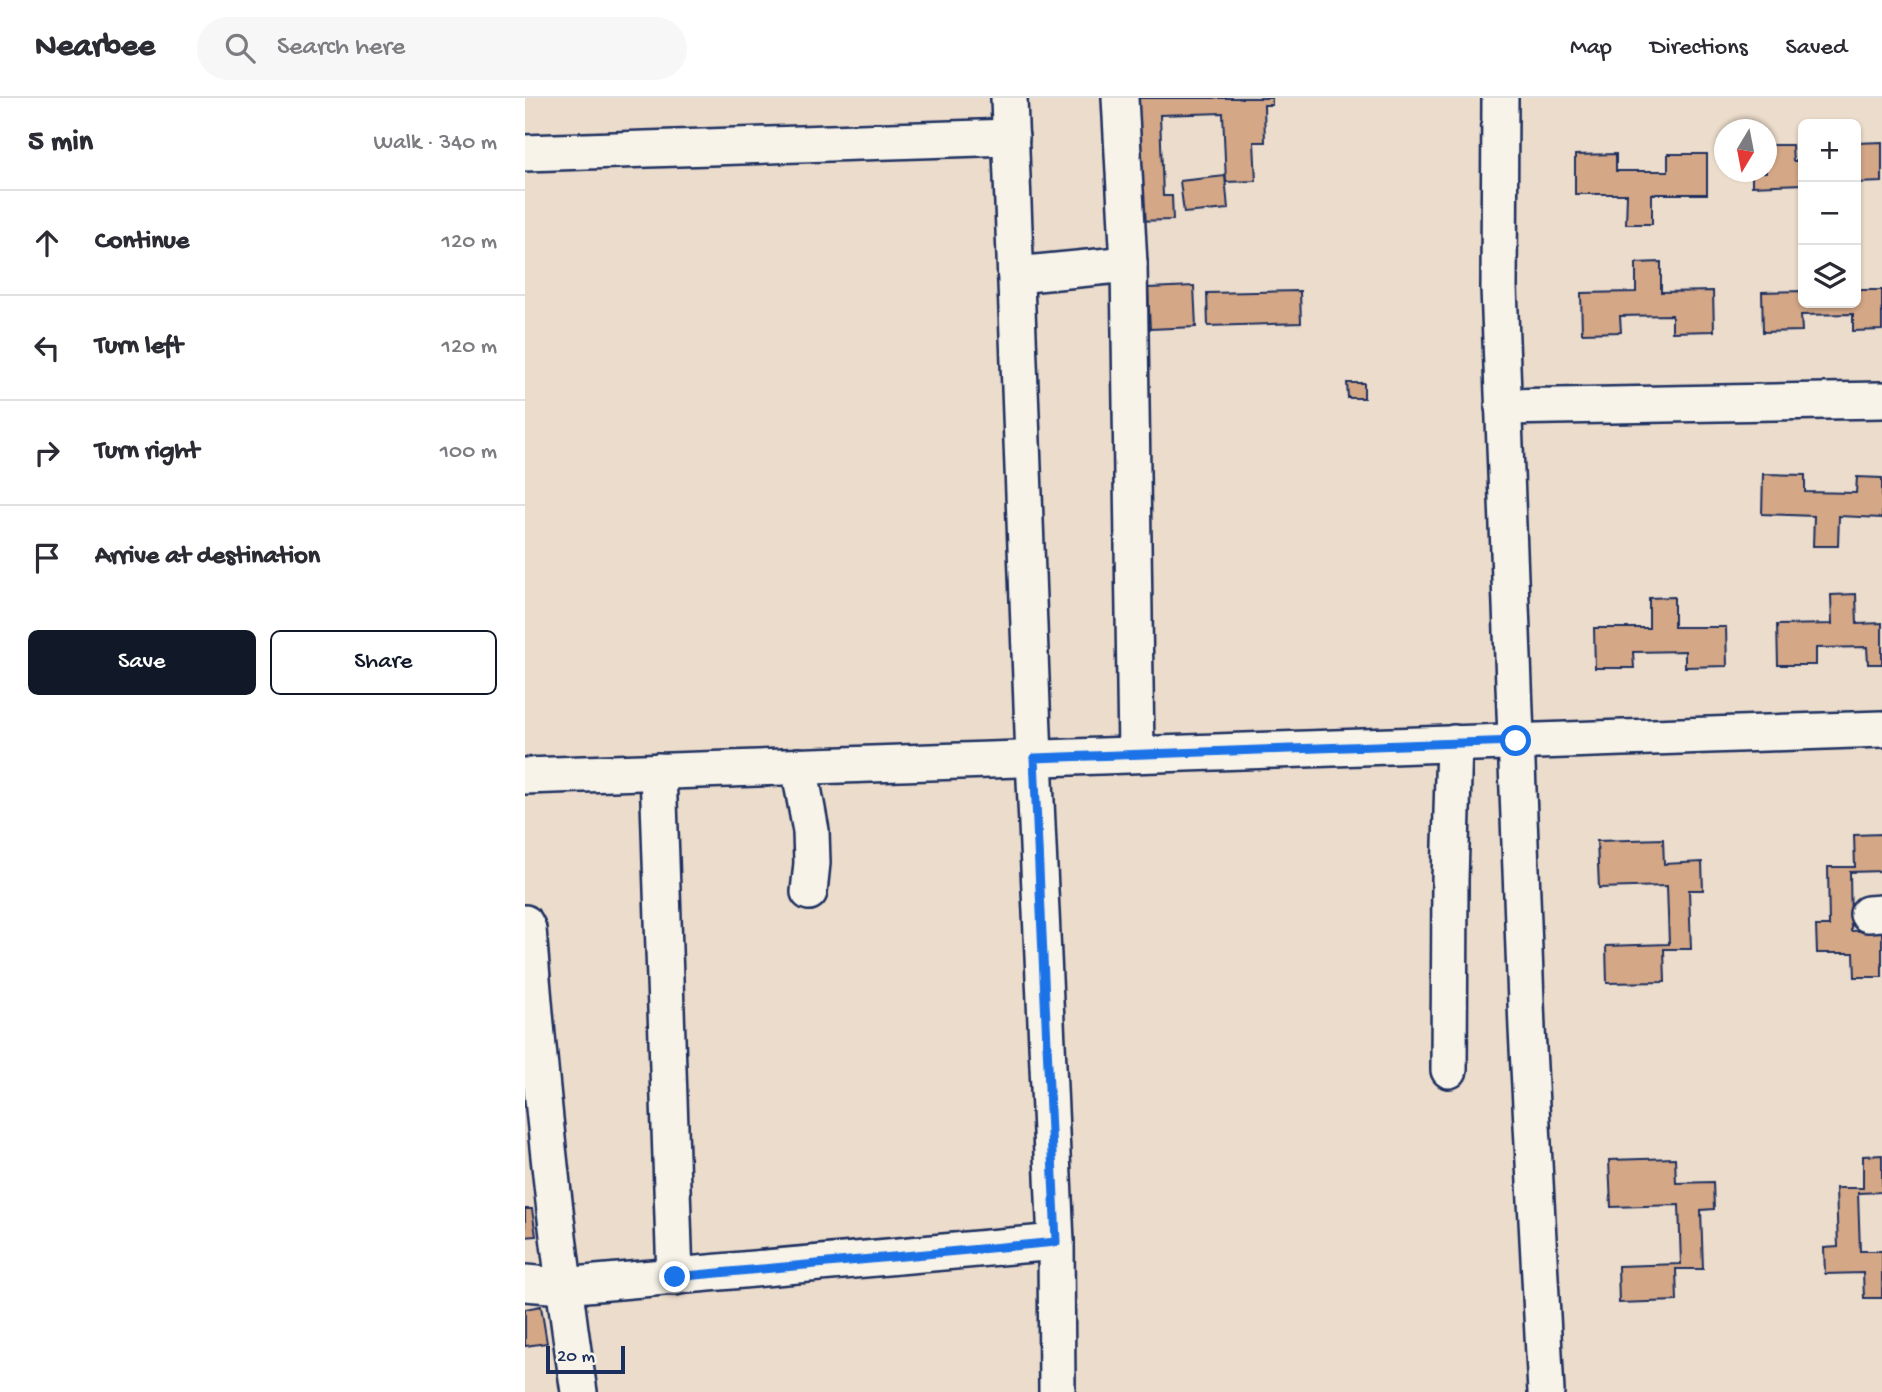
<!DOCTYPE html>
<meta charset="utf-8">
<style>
:root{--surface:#fff;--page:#f7f7f7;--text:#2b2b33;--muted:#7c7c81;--line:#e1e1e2;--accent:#111827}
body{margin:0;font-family:"Gochi Hand",sans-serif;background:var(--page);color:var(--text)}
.controls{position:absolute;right:21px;top:21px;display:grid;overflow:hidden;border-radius:10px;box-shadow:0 2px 5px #0004}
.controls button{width:63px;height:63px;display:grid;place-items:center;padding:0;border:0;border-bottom:2px solid var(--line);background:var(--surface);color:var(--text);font:35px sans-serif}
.compass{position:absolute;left:1189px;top:21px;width:63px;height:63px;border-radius:50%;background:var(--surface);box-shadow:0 2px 5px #0004;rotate:190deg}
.scale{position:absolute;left:21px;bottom:18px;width:79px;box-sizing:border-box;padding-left:7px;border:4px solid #1b2f5e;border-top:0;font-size:19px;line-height:24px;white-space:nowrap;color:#1b2f5e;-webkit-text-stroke:5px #f7f3e8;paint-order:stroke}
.stop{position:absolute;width:21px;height:21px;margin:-16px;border:5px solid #1a73e8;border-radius:50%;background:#fff}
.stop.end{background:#1a73e8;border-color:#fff;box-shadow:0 2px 7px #0008}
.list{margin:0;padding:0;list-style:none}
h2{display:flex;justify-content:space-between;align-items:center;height:91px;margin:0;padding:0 28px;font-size:30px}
h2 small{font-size:23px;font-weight:400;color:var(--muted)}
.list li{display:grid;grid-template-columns:46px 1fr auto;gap:21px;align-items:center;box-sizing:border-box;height:105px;padding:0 28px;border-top:2px solid var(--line)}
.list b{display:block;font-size:26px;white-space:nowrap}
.list em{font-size:23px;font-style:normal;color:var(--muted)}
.actions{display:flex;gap:14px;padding:21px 28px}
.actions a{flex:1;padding:16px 0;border:2px solid var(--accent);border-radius:10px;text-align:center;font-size:24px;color:var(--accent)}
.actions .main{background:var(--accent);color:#fff}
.icon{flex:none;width:38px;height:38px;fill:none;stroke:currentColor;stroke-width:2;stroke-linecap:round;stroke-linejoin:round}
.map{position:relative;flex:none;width:1357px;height:1294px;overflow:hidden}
header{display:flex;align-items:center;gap:42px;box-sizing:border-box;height:98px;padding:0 35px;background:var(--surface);border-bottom:2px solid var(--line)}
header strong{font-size:33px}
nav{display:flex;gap:38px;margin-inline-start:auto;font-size:24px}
.search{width:490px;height:63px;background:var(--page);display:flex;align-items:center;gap:18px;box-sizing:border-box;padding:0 24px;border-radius:38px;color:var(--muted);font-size:26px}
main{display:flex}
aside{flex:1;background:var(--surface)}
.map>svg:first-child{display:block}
.building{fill:#d4a786;stroke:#1b2f5e;stroke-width:2}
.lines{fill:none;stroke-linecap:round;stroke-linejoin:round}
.minor-casing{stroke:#1b2f5e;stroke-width:40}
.minor{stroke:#f7f3e8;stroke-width:35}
.route{stroke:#1a73e8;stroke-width:9}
</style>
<header>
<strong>Nearbee</strong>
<div class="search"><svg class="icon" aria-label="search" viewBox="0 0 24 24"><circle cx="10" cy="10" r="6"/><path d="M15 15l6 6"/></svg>Search here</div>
<nav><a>Map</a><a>Directions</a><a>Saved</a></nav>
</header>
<main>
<aside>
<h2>5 min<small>Walk · 340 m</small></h2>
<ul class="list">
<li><svg class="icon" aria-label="ahead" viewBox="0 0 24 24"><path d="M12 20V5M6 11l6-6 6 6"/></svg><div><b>Continue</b></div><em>120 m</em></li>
<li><svg class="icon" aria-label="left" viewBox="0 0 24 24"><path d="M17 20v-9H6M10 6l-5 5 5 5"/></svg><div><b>Turn left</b></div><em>120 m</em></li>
<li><svg class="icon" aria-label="right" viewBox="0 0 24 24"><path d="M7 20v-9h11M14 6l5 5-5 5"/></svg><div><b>Turn right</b></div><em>100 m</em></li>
<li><svg class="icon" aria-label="arrive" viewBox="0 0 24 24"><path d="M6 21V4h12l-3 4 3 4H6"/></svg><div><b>Arrive at destination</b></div></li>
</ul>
<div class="actions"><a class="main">Save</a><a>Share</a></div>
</aside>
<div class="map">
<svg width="1357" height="1294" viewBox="0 0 1357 1294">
<rect width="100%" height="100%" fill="#ecdccb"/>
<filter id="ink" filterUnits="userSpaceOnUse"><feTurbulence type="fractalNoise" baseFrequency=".0143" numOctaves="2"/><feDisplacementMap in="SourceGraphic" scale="14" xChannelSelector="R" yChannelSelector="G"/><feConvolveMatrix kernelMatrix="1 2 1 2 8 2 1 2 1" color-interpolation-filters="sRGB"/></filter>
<g filter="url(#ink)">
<g class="building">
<path d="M602 0H747V7H739L740 44H729L731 83 701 84 698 15 635 17 638 98H647L648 122 607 123Z"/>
<path d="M1357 44V84L1331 85V45Z"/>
<path d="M1241 47H1267L1268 63H1278V86L1227 88V74H1241Z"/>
<path d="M1091 56V73H1143V56H1182V96H1127V126H1101L1102 96H1050V57Z"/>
<path d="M700 78 703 111 659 115 655 83Z"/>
<path d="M1136 164V194L1188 193 1189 233 1147 234V217L1095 218 1096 234 1057 235 1056 195 1111 194V165Z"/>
<path d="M669 188 671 229 625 231 623 190Z"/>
<path d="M1331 192H1357V232L1328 233V216L1276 217 1277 233 1238 234 1237 194 1278 193V205H1331Z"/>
<path d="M775 193 776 225 683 228 682 195Z"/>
<path d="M822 285H839V300H823Z"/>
<path d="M1238 376 1280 377V394L1331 395 1332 379 1357 380V420L1314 418 1313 448H1288L1289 418 1237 416Z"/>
<path d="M1331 496 1332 526 1357 525V566H1343L1342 549 1291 550V567H1253L1252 527 1307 526 1306 497Z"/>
<path d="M1149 499V529H1201L1202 568 1160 569V553L1108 554 1109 570H1070L1069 530H1124V500Z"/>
<path d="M1357 736V773L1325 774 1326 833 1357 832V879H1330L1329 855H1292L1291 828H1304L1303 769H1330L1329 737Z"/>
<path d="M1138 741 1139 766 1177 764 1178 792H1164L1166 851H1139L1140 884 1082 885 1081 848 1144 846 1142 788 1074 790 1072 743Z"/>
<path d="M1357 1057V1094L1333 1095 1335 1153H1357V1200H1339L1338 1175 1300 1176 1299 1150 1313 1149 1311 1090H1338V1058Z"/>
<path d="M1150 1060 1151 1085 1188 1084 1189 1111 1176 1112 1178 1171H1151L1152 1203 1094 1205 1093 1168 1156 1166 1154 1107 1086 1109 1084 1062Z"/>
<path d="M0 1111H7L11 1138 0 1139Z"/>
<path d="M16 1208 22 1245 0 1248V1211Z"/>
</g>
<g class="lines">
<g class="minor-casing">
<g id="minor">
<path d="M484 0 509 660 531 1144 532 1294"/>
<path d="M595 0 604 166 611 656"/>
<path d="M975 0 974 189 1002 931 1021 1294"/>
<path d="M0 55 486 39"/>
<path d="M491 177 604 166"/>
<path d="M978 309 1357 302"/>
<path d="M274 668 286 733 287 765 284 794"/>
<path d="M133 673 150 1179"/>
<path d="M0 678 1357 631"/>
<path d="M1343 816 1357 815"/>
<path d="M0 825 3 831C15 985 31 1140 54 1294"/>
<path d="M924 972 925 782 929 645"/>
<path d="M0 1185 38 1188 531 1144"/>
</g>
</g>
<use href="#minor" class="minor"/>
</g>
</g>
<g class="lines" filter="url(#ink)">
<path class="route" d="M150 1179 531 1144 509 660 991 643"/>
</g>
</svg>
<div class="controls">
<button>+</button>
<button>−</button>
<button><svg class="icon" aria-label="layers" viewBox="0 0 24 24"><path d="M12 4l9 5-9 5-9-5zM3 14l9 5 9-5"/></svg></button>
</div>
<svg class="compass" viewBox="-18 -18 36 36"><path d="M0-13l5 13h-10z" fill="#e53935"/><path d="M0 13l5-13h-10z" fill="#7c7c81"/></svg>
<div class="scale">20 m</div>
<div class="stop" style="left:991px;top:643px"></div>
<div class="stop end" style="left:150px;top:1179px"></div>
</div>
</main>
